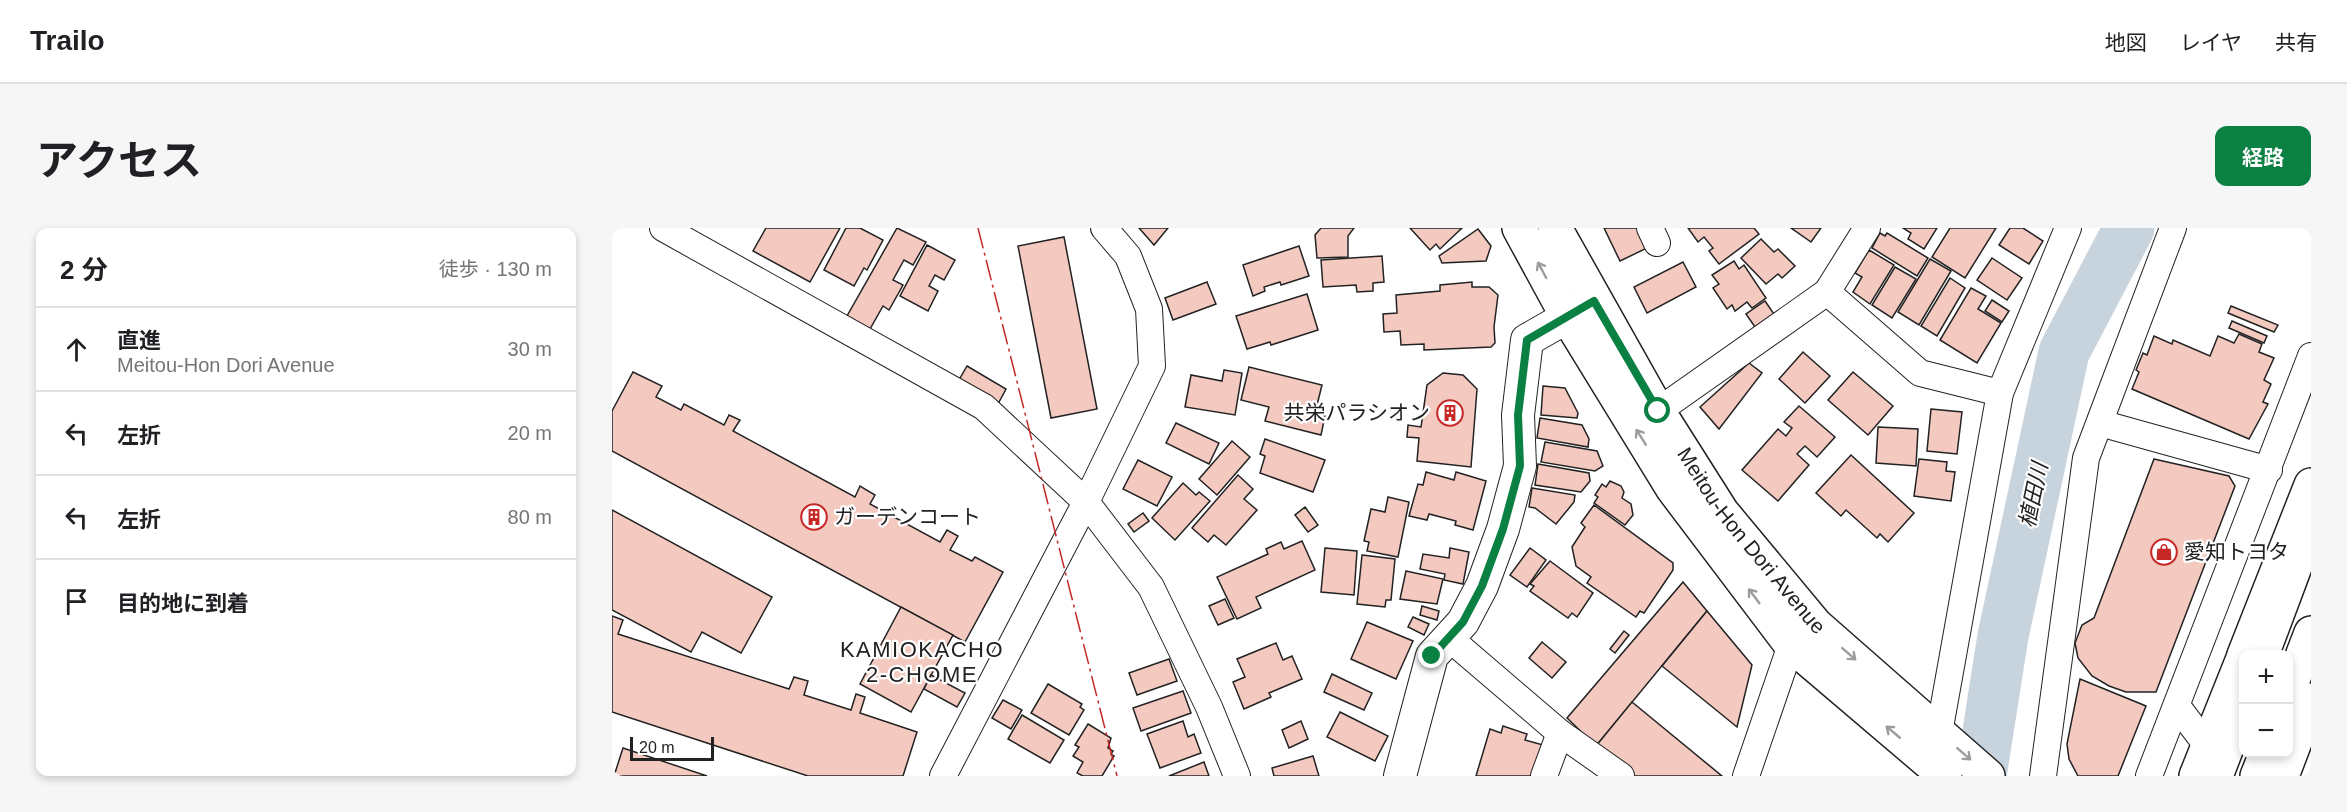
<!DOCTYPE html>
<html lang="ja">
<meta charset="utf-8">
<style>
:root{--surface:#fff;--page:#f6f6f6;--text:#202124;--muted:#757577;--line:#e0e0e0;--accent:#0b8043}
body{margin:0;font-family:Arial,"Noto Sans JP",sans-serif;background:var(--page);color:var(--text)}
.controls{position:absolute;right:18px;bottom:18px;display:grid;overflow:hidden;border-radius:12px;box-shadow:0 3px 9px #0003}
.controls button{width:54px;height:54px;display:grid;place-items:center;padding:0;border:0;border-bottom:2px solid var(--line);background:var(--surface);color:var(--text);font:30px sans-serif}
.scale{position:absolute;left:18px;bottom:15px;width:84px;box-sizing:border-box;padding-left:6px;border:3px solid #222;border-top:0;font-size:16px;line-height:21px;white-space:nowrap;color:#222;-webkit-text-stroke:4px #fff;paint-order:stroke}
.stop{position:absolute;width:18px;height:18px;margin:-14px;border:4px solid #0b8043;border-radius:50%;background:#fff}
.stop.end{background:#0b8043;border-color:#fff;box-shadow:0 2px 6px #0008}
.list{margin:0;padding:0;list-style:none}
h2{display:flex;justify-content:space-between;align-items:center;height:78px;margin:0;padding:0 24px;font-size:26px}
h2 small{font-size:20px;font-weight:400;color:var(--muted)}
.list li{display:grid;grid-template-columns:39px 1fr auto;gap:18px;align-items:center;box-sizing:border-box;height:84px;padding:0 24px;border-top:2px solid var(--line)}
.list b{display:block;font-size:22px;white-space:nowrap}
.list p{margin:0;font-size:20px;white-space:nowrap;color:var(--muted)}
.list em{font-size:20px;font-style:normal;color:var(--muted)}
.icon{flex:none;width:33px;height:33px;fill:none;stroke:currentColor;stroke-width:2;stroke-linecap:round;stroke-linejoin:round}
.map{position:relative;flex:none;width:1699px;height:548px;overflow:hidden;border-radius:12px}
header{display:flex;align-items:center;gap:36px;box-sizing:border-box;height:84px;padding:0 30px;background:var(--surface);border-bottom:2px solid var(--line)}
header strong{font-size:28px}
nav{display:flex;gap:33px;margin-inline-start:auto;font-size:21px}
.intro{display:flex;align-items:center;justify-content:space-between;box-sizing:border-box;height:144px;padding:0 36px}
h1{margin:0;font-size:42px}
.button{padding:15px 27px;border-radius:12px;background:var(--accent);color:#fff;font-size:21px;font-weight:700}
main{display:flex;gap:36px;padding:0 36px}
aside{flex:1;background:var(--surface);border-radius:12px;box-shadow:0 3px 9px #0003}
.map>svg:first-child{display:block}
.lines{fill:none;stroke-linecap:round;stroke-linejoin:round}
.river{stroke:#c7d3dd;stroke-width:51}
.building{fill:#f3c9c0;stroke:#222;stroke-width:1.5}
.minor-casing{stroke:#222;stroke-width:28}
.tertiary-casing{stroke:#222;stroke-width:34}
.secondary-casing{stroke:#222;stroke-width:36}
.trunk-casing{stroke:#222;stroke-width:36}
.motorway-casing{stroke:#222;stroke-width:36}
.minor{stroke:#fff;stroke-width:26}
.tertiary{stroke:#fff;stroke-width:32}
.secondary{stroke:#fff;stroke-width:33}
.trunk{stroke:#fff;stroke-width:33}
.motorway{stroke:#fff;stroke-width:33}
.power{stroke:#c62828;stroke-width:1.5;stroke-dasharray:21 4.5 3 4.5;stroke-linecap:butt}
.oneway{stroke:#9c9c9c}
.route{stroke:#0b8043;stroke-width:8}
.labels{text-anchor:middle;stroke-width:4.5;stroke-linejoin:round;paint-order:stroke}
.poi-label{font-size:21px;fill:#222;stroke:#fff;text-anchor:start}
.street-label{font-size:21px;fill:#222;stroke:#fff}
.water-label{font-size:22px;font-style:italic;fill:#222;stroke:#fff}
.neighbourhood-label{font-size:22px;letter-spacing:1.5px;fill:#222;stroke:#fff}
</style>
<header>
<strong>Trailo</strong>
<nav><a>地図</a><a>レイヤ</a><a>共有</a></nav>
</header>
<div class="intro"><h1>アクセス</h1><a class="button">経路</a></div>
<main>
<aside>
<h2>2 分<small>徒歩 · 130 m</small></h2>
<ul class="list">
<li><svg class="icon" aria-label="ahead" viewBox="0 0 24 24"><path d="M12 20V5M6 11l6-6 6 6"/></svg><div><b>直進</b><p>Meitou-Hon Dori Avenue</p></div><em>30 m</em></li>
<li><svg class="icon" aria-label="left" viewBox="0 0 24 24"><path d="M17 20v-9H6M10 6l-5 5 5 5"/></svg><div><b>左折</b></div><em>20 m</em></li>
<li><svg class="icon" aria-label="left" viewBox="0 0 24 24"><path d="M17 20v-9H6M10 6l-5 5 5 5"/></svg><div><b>左折</b></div><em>80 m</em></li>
<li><svg class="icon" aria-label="arrive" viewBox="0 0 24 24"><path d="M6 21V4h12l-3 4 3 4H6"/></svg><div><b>目的地に到着</b></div></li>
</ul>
</aside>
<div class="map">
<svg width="1699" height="548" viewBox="0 0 1699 548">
<rect width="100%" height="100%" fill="#fff"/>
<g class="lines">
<path class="river" d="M1369 548 1391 408 1452 124 1517 0"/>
</g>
<g class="building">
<path d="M154 0H228L198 54 141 23Z"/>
<path d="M234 0H248L271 12 255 42 252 40 242 58 212 42Z"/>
<path d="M285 0 314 14 301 37 292 32 281 52 291 57 277 82 271 78 258 101 235 88Z"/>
<path d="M527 0H556L542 17Z"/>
<path d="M709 0H742L736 8V29L705 30 703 7Z"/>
<path d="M798 0H850L828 21 824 16 818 22Z"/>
<path d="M992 0H1025L1035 20 1008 33Z"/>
<path d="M1076 0H1142L1147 6 1107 36 1097 23 1101 20 1092 9 1086 14Z"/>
<path d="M1179 0H1209L1199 14Z"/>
<path d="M1291 0H1325L1312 21 1296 11 1299 5Z"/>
<path d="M1338 0H1384L1353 50 1320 29Z"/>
<path d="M1398 0H1411L1431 13 1417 36 1387 17Z"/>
<path d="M866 1 879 18 874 33 830 35 827 28Z"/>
<path d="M1268 5 1273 8 1275 5 1316 30 1305 48 1260 20Z"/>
<path d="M452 9 485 181 439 190 406 18Z"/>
<path d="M1149 11 1162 24 1166 21 1183 38 1170 50 1166 46 1154 56 1129 30Z"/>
<path d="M315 17 343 32 332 52 323 47 317 58 326 63 316 83 288 68Z"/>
<path d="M687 18 697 48 669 57 668 54 652 59 653 63 641 68 631 37Z"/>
<path d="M1257 22 1282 37 1258 76 1241 64 1250 49 1243 45Z"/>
<path d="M770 28 772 54 761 55V63L745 64 744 57 711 59 709 32Z"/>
<path d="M1380 30 1410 50 1395 72 1365 52Z"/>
<path d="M1318 31 1339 43 1307 97 1286 84Z"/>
<path d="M1122 33 1127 41 1132 37 1154 70 1140 80 1135 74 1123 83 1120 77 1115 81 1101 60 1107 56 1100 47Z"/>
<path d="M1071 34 1084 59 1035 85 1022 59Z"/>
<path d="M1283 39 1304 51 1280 90 1260 77Z"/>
<path d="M1338 50 1353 60 1325 108 1309 98Z"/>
<path d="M595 54 604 76 561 92 553 70Z"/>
<path d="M860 54V59H877L886 67 882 99 883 115 879 119 812 122V116L789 117 788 103 772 104 771 86 785 85 784 67 828 63V57Z"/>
<path d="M1359 60 1374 68 1366 81 1389 95 1365 135 1328 112Z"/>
<path d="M695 66 706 102 659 117 658 114 635 121 624 88Z"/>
<path d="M1380 72 1397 83 1390 94 1373 83Z"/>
<path d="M1153 73 1162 86 1143 99 1134 86Z"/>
<path d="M1619 78 1666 97 1662 104 1616 85Z"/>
<path d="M1620 93 1655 108 1652 115 1617 100Z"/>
<path d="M1627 106 1650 116 1647 124 1662 130 1652 152 1659 156 1651 174 1656 176 1637 211 1520 161 1527 144 1524 142 1531 125 1535 127 1542 108 1560 116 1561 112 1598 128 1606 108 1622 115Z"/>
<path d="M1191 124 1218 148 1193 175 1167 151Z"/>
<path d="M1137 135 1150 145 1107 201 1088 179Z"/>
<path d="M355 138 394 161 386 176 347 152Z"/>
<path d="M637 139 710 157 703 185 713 188 709 207 653 193 657 179 629 172Z"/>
<path d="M612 142 630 145 623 187 573 179 579 147 610 153Z"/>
<path d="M21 144 50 158 44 169 69 182 72 176 112 197 117 187 128 192 121 203 243 269 248 258 263 267 258 276 328 314 335 302 346 308 338 322 360 333 363 329 391 344 353 414 0 223V183Z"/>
<path d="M1241 144 1281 178 1256 207 1216 172Z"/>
<path d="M831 145 851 147 865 161 859 239 805 233 807 210 795 209 796 197 809 199 815 157Z"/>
<path d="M931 158 953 160 966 185 965 190 929 187Z"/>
<path d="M1187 178 1223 209 1205 229 1193 218 1185 226 1197 237 1166 273 1130 242 1166 201 1174 208 1180 200 1172 194Z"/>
<path d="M1319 181 1350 184 1345 226 1315 223Z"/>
<path d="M928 190 970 197 977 211 976 219 925 210Z"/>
<path d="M564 195 607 215 597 236 554 215Z"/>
<path d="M1266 199 1306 201 1304 238 1264 235Z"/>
<path d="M653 211 713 232 701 264 648 245 653 228 648 226Z"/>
<path d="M620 213 638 229 605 267 587 251Z"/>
<path d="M933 214 985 223 991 238 983 243 929 234Z"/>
<path d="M1239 227 1302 285 1276 314 1268 306 1265 310 1234 282 1229 288 1204 265Z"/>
<path d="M1307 231 1335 234 1334 243 1343 244 1339 273 1302 268Z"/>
<path d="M1542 231 1617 248 1623 258 1544 464H1514L1497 458 1480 448 1466 430 1463 415 1470 397 1482 390Z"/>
<path d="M526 232 560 249 545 278 511 261Z"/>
<path d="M926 236 977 245 978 253 969 264 923 257Z"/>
<path d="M814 244 842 252 844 244 874 253 861 302 843 297 844 293 817 286 815 292 797 288 806 256 811 257Z"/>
<path d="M626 247 641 261 632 271 645 282 614 317 602 307 596 314 580 300Z"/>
<path d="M998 253 1009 258 1012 264 1010 270 1019 276 1021 287 1013 297 982 275 986 269 983 267 990 256 994 259Z"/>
<path d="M571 255 584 267 587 264 598 273 563 312 540 290Z"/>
<path d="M920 260 963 267 962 274 944 296 923 280 917 279Z"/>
<path d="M776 269 797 274 786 329 755 323 757 314 752 313 759 281 773 284Z"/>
<path d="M982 277 1061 335V342L1032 385 1028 383 1024 389 975 355 979 349 964 338 960 319 973 299 969 295Z"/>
<path d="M693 279 706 297 696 304 683 287Z"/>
<path d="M0 282 160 369 129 425 90 404 79 424 0 382Z"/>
<path d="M531 285 537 293 522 304 516 296Z"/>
<path d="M690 313 703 342 644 369 649 380 625 391 605 349 656 326 654 321 669 314 672 321Z"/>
<path d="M713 320 745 323 742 367 709 364Z"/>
<path d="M838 320 857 324 851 356 832 352 833 346 808 341 811 326 837 330Z"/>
<path d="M918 320 934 332 915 359 898 347Z"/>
<path d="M750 327 783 331 779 372H774L773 379 745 376Z"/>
<path d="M938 333 981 365 965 389 960 385 956 390 918 363 922 358 918 356Z"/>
<path d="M794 343 831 351 825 376 788 371Z"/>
<path d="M1071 354 1095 383 984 518 955 490Z"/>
<path d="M613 371 622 390 606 397 597 378Z"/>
<path d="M810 378 827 383 825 392 808 387Z"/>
<path d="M289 379 341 407 299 484 248 456Z"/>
<path d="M1095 383 1140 437 1125 499 1050 438Z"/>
<path d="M0 388 11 392 6 406 177 461 182 449 196 453 192 467 239 482 244 466 253 469 248 485 305 504 291 548H196L0 484Z"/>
<path d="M801 389 817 396 812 407 796 399Z"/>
<path d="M755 394 801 413 784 451 739 431Z"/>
<path d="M1012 403 1017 407 1003 425 998 421Z"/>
<path d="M930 414 954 434 940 450 917 430Z"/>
<path d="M664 415 671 432 680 428 690 451 657 465 659 469 632 481 621 454 633 449 625 431Z"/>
<path d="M557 431 565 453 525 467 517 445Z"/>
<path d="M720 446 760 465 752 482 712 464Z"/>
<path d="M319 447 353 465 345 479 312 461Z"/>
<path d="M1468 451 1534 478 1506 548H1466L1457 531 1455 516Z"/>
<path d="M436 456 470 476 468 479 472 482 457 507 419 485Z"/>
<path d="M571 463 579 485 529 503 521 480Z"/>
<path d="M391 472 410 482 399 501 380 490Z"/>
<path d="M1020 474 1110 548H1020L984 518Z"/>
<path d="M728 484 776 508 763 533 715 509Z"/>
<path d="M410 487 452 512 438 535 396 511Z"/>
<path d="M571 493 576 509 582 506 589 525 548 540 535 506Z"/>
<path d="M689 493 696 511 677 520 670 502Z"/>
<path d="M476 496 499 510 496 520 501 523 499 526 502 528 490 548H471L465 545 471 534 461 528 467 519 463 517Z"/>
<path d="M891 498 915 506 913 512 931 517 921 548H864L878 501 889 505Z"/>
<path d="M11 520 95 548H2Z"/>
<path d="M701 528 707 548H662L660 540Z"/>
<path d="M592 534 597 548H557Z"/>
</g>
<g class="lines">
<g class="minor-casing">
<g id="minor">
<path d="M51 0 372 179 474 274 539 359 597 479 625 548"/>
<path d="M1038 0 1045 15"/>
<path d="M1215 64 1308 145 1388 165"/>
<path d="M1046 183 1215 64 1255 0"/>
<path d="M1488 195 1657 242"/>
<path d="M837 410 948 505 1009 548"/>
<path d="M1565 478 1596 519"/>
<path d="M1327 505 1388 165 1456 0"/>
<path d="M331 548 474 274 540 138 537 81 516 28 492 0"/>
<path d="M932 548 948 505"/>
<path d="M1134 548 1179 417"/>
<path d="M1431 548 1474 230 1561 0"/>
<path d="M1537 548 1699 128"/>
</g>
</g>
<g class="tertiary-casing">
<path id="tertiary" d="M788 548 820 428 851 394 870 358 891 301 908 238 906 187 915 112 978 76"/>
</g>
<g class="secondary-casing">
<g id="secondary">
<path d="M907 0 956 90 1061 261 1179 417 1333 548"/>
<path id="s1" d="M943 0 1046 183 1110 284 1204 397 1376 548"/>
</g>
</g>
<g class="trunk-casing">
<g id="trunk">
<path d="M1632 427 1699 257"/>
<path d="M1584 548 1632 428"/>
<path d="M1670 548 1699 472"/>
</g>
</g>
<g class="motorway-casing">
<g id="motorway">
<path d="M1650 427 1699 296"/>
<path d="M1676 465 1699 405"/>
<path d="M1604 548 1632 475"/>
<path d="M1645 548 1654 526"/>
</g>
</g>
<use href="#minor" class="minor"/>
<use href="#tertiary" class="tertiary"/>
<use href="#secondary" class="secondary"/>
<use href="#trunk" class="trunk"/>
<use href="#motorway" class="motorway"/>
<path class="power" d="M366 0 505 548"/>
</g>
<defs><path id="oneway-shaft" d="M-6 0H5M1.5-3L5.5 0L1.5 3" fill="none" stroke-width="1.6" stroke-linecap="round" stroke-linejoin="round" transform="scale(1.5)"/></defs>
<g class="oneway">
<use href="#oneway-shaft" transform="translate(930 42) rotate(-118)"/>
<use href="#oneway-shaft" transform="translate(1029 209) rotate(-122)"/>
<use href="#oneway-shaft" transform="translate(1142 368) rotate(-127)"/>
<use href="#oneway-shaft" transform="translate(1237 426) rotate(41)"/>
<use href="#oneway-shaft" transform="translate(1281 504) rotate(-140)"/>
<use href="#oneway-shaft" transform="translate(1352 526) rotate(41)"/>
</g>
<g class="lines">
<path class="route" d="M820 428 851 394 870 358 891 301 908 238 906 187 915 112 982 73 1046 183"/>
</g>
<defs>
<g id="building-ring" transform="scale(1.35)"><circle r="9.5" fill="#fff" stroke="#c62828" stroke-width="1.5"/><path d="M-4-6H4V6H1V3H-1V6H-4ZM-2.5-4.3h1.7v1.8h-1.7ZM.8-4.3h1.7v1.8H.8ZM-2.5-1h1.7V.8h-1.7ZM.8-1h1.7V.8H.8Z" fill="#c62828"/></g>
<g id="shop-ring" transform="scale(1.35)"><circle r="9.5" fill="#fff" stroke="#c62828" stroke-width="1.5"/><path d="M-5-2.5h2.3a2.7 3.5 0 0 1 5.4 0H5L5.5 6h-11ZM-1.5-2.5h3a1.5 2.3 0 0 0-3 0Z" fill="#c62828"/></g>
</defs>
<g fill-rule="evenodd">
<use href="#building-ring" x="838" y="185"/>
<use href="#building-ring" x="202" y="289"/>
<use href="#shop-ring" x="1552" y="324"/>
</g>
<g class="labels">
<g class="poi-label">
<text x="818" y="192" text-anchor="end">共栄パラシオン</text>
<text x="222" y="296">ガーデンコート</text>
<text x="1572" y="331">愛知トヨタ</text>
</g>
<g class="street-label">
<text dy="7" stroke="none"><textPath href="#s1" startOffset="370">Meitou-Hon Dori Avenue</textPath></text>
</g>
<g class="water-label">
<text transform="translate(1421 267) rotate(-78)" y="8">植田川</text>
</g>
<g class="neighbourhood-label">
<text x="310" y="429">KAMIOKACHO<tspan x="310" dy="25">2-CHOME</tspan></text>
</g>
</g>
</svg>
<div class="controls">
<button>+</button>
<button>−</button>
</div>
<div class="scale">20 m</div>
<div class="stop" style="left:1046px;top:183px"></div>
<div class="stop end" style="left:820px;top:428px"></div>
</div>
</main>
